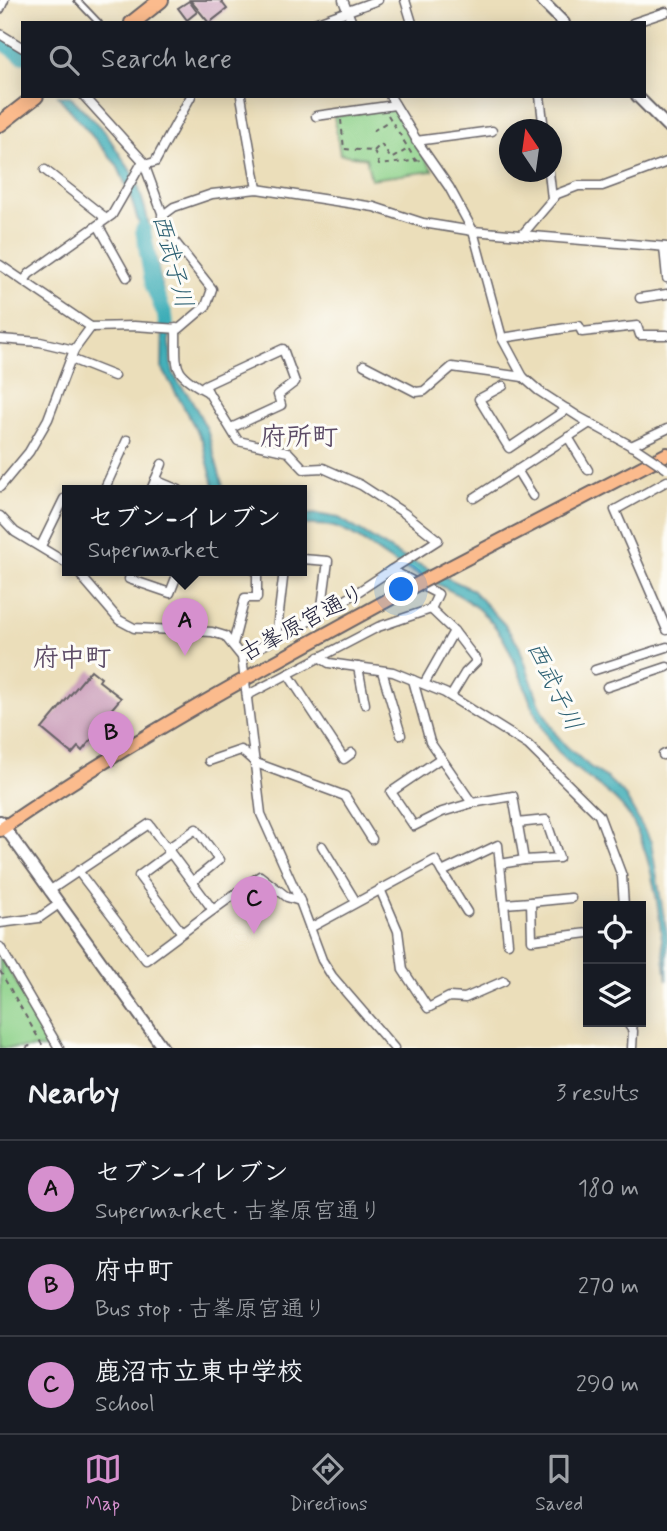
<!DOCTYPE html>
<meta charset="utf-8">
<style>
:root{--surface:#171b24;--page:#20242c;--text:#f1f3f6;--muted:#9ea1a6;--line:#363941;--accent:#d690ce}
body{margin:0;font-family:Mynerve,"Klee One",sans-serif;background:var(--page);color:var(--text)}
.controls{position:absolute;right:21px;bottom:21px;display:grid;overflow:hidden;border-radius:0px;box-shadow:0 4px 18px #0003}
.controls button{width:63px;height:63px;display:grid;place-items:center;padding:0;border:0;border-bottom:2px solid var(--line);background:var(--surface);color:var(--text);font:35px sans-serif}
.compass{position:absolute;left:499px;top:119px;width:63px;height:63px;border-radius:50%;background:var(--surface);box-shadow:0 4px 18px #0003;rotate:347deg}
.you{position:absolute;left:402px;top:590px;width:24px;height:24px;margin:-18px;border:5px solid #fff;border-radius:50%;background:#1a73e8;box-shadow:0 0 0 10px #1a73e833}
.badge{display:grid;place-items:center;width:46px;height:46px;border-radius:50%;background:var(--accent);color:#111;font-size:23px;font-weight:700}
.pin{position:absolute;translate:-50% -58px;filter:drop-shadow(0 2px 4px #0008)}
.pin::after{content:'';position:absolute;top:37px;width:24px;height:21px;background:inherit;clip-path:polygon(0 0,100% 0,50% 100%)}
.popup{position:absolute;left:62px;top:485px;width:245px;height:91px;box-sizing:border-box;display:grid;place-content:center;border-radius:0px;background:var(--surface);filter:drop-shadow(0 2px 5px #0005);font-size:23px;white-space:nowrap;color:var(--muted)}
.popup b{font-size:26px;color:var(--text)}
.popup::after{content:'';position:absolute;left:50%;top:100%;margin-left:-14px;border:14px solid transparent;border-top-color:var(--surface)}
.list{margin:0;padding:0;list-style:none}
h2{display:flex;justify-content:space-between;align-items:center;height:91px;margin:0;padding:0 28px;font-size:30px}
h2 small{font-size:23px;font-weight:400;color:var(--muted)}
.list li{display:grid;grid-template-columns:46px 1fr auto;gap:21px;align-items:center;box-sizing:border-box;height:98px;padding:0 28px;border-top:2px solid var(--line)}
.list b{display:block;font-size:26px;white-space:nowrap}
.list p{margin:0;font-size:23px;white-space:nowrap;color:var(--muted)}
.list em{font-size:23px;font-style:normal;color:var(--muted)}
.icon{flex:none;width:38px;height:38px;fill:none;stroke:currentColor;stroke-width:2;stroke-linecap:round;stroke-linejoin:round}
.map{position:relative;flex:none;width:667px;height:1048px;overflow:hidden}
.search{position:absolute;background:var(--surface);box-shadow:0 4px 18px #0003;left:21px;right:21px;top:21px;height:77px;display:flex;align-items:center;gap:18px;box-sizing:border-box;padding:0 24px;border-radius:0px;color:var(--muted);font-size:26px}
.sheet{height:385px;background:var(--surface)}
nav{display:flex;justify-content:space-around;align-items:center;box-sizing:border-box;height:98px;border-top:2px solid var(--line);background:var(--surface);font-size:19px;color:var(--muted)}
nav a{display:grid;justify-items:center;gap:4px}
nav .on{color:var(--accent)}
.map>svg:first-child{display:block}
.green{fill:#8ed28a;stroke:#587a62;stroke-width:2}
.water{fill:#3cadb7;stroke:#2f6879;stroke-width:2}
.lines{fill:none;stroke-linecap:round;stroke-linejoin:round}
.river{stroke:#3cadb7;stroke-width:16}
.building{fill:#c798b6}
.service-casing{stroke:#686467;stroke-width:8}
.minor-casing{stroke:#686467;stroke-width:11}
.tertiary-casing{stroke:#686467;stroke-width:14}
.primary-casing{stroke:#686467;stroke-width:16}
.trunk-casing{stroke:#686467;stroke-width:18}
.path{stroke:#686467;stroke-width:2;stroke-dasharray:5 5;stroke-linecap:butt}
.service{stroke:#fff;stroke-width:4.5}
.minor{stroke:#fff;stroke-width:8}
.tertiary{stroke:#fff;stroke-width:10}
.primary{stroke:#fbbb8d;stroke-width:12}
.trunk{stroke:#fbbb8d;stroke-width:14}
.minor-bridge-casing{stroke:#686467;stroke-width:11;stroke-linecap:butt}
.primary-bridge-casing{stroke:#686467;stroke-width:16;stroke-linecap:butt}
.minor-bridge{stroke:#fff;stroke-width:8}
.primary-bridge{stroke:#fbbb8d;stroke-width:12}
.labels{text-anchor:middle;stroke-width:6;stroke-linejoin:round;paint-order:stroke}
.street-label{font-size:23px;fill:#22223b;stroke:#fdfcf7}
.water-label{font-size:24px;font-style:italic;fill:#2e6173;stroke:#fdfcf7}
.quarter-label{font-size:26px;font-weight:bold;fill:#5c4b66;stroke:#fdfcf7}
</style>
<div class="map">
<svg width="667" height="1048" viewBox="0 0 667 1048">
<rect width="100%" height="100%" fill="#fdfcf7"/>
<filter id="ink" filterUnits="userSpaceOnUse"><feTurbulence type="fractalNoise" baseFrequency=".0143" numOctaves="2"/><feDisplacementMap in="SourceGraphic" scale="14" xChannelSelector="R" yChannelSelector="G"/><feConvolveMatrix kernelMatrix="1 2 1 2 8 2 1 2 1" color-interpolation-filters="sRGB"/></filter>
<filter id="wash" filterUnits="userSpaceOnUse"><feTurbulence type="fractalNoise" baseFrequency=".00686" numOctaves="4" result="noise"/><feDisplacementMap in="SourceGraphic" scale="28" xChannelSelector="R" yChannelSelector="G"/><feGaussianBlur stdDeviation="1.57" result="paint"/><feColorMatrix in="noise" values="0 0 0 0 0 0 0 0 0 0 0 0 0 0 0 0 0 1.4 0 .05"/><feComposite in="paint" operator="in"/></filter>
<g filter="url(#wash)">
<rect width="100%" height="100%" fill="#ebdeba"/>
<g class="green">
<path d="M386 109H394L433 171 371 179 366 158 340 154 334 116Z"/>
<path d="M0 954 47 1036 56 1048H0Z"/>
</g>
<g class="water">
<path d="M58 96H70L105 132 136 179 146 212 169 321 171 363 174 375 180 385 190 397 207 429 224 490H215L202 440 162 368 163 316 160 301 153 286 151 262 129 192 117 165Z"/>
<path d="M316 514 339 518 401 556 471 589 504 624 519 646 540 705 555 733 566 746 590 767 607 778 624 794 651 842 667 935V981C660 929 658 874 635 826 618 790 579 779 556 749 529 715 524 672 501 635 474 593 433 585 393 562 374 550 356 534 334 527 324 524 313 525 302 525V515Z"/>
</g>
<g class="lines">
<g class="river">
<path d="M0 40 23 56"/>
<path d="M143 230 153 286 165 315 166 324"/>
</g>
</g>
<g id="blocks">
<g class="building">
<path d="M190 0H220L227 9 209 23Z"/>
<path d="M189 1 197 12 187 20 178 8Z"/>
<path d="M91 670 101 678 99 681 121 698 92 732 95 735 82 751 78 747 72 754 42 729Z"/>
</g>
</g>
</g>
<g filter="url(#ink)">
<use href="#blocks" fill-opacity="0" stroke="#686467" stroke-width="2"/>
<g class="lines">
<g class="service-casing">
<path id="service" d="M77 0 99 23"/>
</g>
<g class="minor-casing">
<g id="minor">
<path d="M343 0 352 23"/>
<path d="M405 0 412 23"/>
<path d="M0 9 4 0"/>
<path d="M315 23 378 0"/>
<path d="M633 23 666 12"/>
<path d="M0 34 23 48"/>
<path d="M241 96 257 189"/>
<path d="M390 96 419 144 449 187 473 231 502 338 523 377 539 391 579 417 637 449"/>
<path d="M540 96 544 130"/>
<path d="M316 116 395 105"/>
<path d="M416 141 492 131"/>
<path d="M144 165 155 162 191 96"/>
<path d="M45 170 102 215 104 220"/>
<path d="M549 172 552 199"/>
<path d="M162 216 174 207 212 194 257 189 374 207 423 223 473 231 667 247"/>
<path d="M98 225 127 277"/>
<path d="M522 235 557 194 578 186H602L667 162"/>
<path d="M664 247 667 278"/>
<path d="M0 265 91 327 134 326 179 329 206 306 212 289 171 237 143 161 84 96"/>
<path d="M24 281 29 274 112 215 143 161"/>
<path d="M640 298 667 294"/>
<path d="M176 328C177 368 170 372 208 392"/>
<path d="M502 338 579 326 582 332 637 326 640 335H667"/>
<path d="M0 339 40 342 74 350"/>
<path d="M71 359 114 376"/>
<path d="M364 365 416 392 424 391 452 367 523 377"/>
<path d="M503 386 479 399 509 448 567 409"/>
<path d="M231 428 281 405 278 395 295 382 283 349 205 385 208 392 238 441 288 452 304 469 323 468 361 485 404 513 438 540 391 570"/>
<path d="M568 437 588 470"/>
<path d="M631 446 667 429"/>
<path d="M517 470 533 496"/>
<path d="M155 480 179 490"/>
<path d="M667 481 615 510 667 630"/>
<path d="M0 487 29 452 48 419 74 350 91 327"/>
<path d="M104 490 127 440"/>
<path d="M151 490 162 464"/>
<path d="M474 498 590 423"/>
<path d="M0 516 15 532 68 564"/>
<path d="M41 546 64 499"/>
<path d="M302 559 328 561 321 614"/>
<path d="M76 570 119 620 134 628 212 632 225 636 242 657 261 814 300 901 322 960 332 976 394 1048"/>
<path d="M132 570 129 579 170 593 179 570"/>
<path d="M431 609 454 631 477 661 465 673 451 696"/>
<path d="M276 638 284 570"/>
<path d="M233 644 245 598H257V572L253 570"/>
<path d="M242 657 335 607 391 570 438 594 431 609 378 627 248 695"/>
<path d="M319 657 329 663 393 672 445 693 528 745 599 815 622 876 624 906"/>
<path d="M358 667 365 704"/>
<path d="M595 670 667 647"/>
<path d="M382 671 401 735"/>
<path d="M288 674 344 759 352 753"/>
<path d="M413 680 430 742 472 803 513 796 524 860 500 864"/>
<path d="M424 684 454 631"/>
<path d="M607 687 667 667"/>
<path d="M663 755 667 753"/>
<path d="M441 758 391 792 414 826 442 812 472 803"/>
<path d="M209 761 241 750 256 763 345 796 372 839"/>
<path d="M517 823 546 820 559 858 524 860"/>
<path d="M322 846 356 902"/>
<path d="M167 849 196 829 219 860 192 882"/>
<path d="M170 853 139 876 182 933"/>
<path d="M78 871 146 960 213 910"/>
<path d="M380 889 398 931 403 970 428 1008 449 997 465 998 504 981"/>
<path d="M49 891 149 824 213 910 260 876 287 897 300 901"/>
<path d="M531 902 571 898"/>
<path d="M504 904 508 943"/>
<path d="M467 912 442 872 498 845 504 904 531 902 532 940 588 933"/>
<path d="M0 923 39 918 59 904"/>
<path d="M310 928 435 860 442 872"/>
<path d="M0 947 59 1048"/>
<path d="M627 1022 633 1031 632 1048"/>
</g>
</g>
<g class="tertiary-casing">
<g id="tertiary">
<path d="M541 0 564 23"/>
<path d="M637 96 667 126"/>
<path d="M0 821 163 1048"/>
</g>
</g>
<g class="primary-casing">
<g id="primary">
<path d="M450 567 667 454"/>
<path d="M0 830C132 739 272 663 412 587"/>
</g>
</g>
<g class="trunk-casing">
<g id="trunk">
<path d="M132 23 161 0"/>
<path d="M0 124 36 96"/>
</g>
</g>
<g class="path">
<path d="M388 115 416 161"/>
<path d="M341 120 344 149 374 151 379 165 421 160"/>
<path d="M373 131 390 120"/>
<path d="M374 151 381 144 391 159 408 149"/>
<path d="M0 971 44 1048"/>
<path d="M26 1048 29 1046 34 1048"/>
</g>
<use href="#service" class="service"/>
<use href="#minor" class="minor"/>
<use href="#tertiary" class="tertiary"/>
<use href="#primary" class="primary"/>
<use href="#trunk" class="trunk"/>
<g class="minor-bridge-casing">
<path id="minor-bridge" d="M637 449 667 469"/>
</g>
<g class="primary-bridge-casing">
<path id="primary-bridge" d="M412 587 450 567"/>
</g>
<use href="#minor-bridge" class="minor-bridge"/>
<use href="#primary-bridge" class="primary-bridge"/>
</g>
</g>
<g class="labels">
<g class="street-label">
<text transform="translate(302 622) rotate(-28)" y="8">古峯原宮通り</text>
</g>
<g class="water-label">
<text transform="translate(173 261) rotate(75)" y="8">西武子川</text>
<text transform="translate(555 686) rotate(64)" y="8">西武子川</text>
</g>
<g class="quarter-label">
<text x="299" y="445">府所町</text>
<text x="72" y="666">府中町</text>
</g>
</g>
</svg>
<div class="controls">
<button><svg class="icon" aria-label="locate" viewBox="0 0 24 24"><circle cx="12" cy="12" r="6"/><path d="M12 2v4M12 18v4M2 12h4M18 12h4"/></svg></button>
<button><svg class="icon" aria-label="layers" viewBox="0 0 24 24"><path d="M12 4l9 5-9 5-9-5zM3 14l9 5 9-5"/></svg></button>
</div>
<svg class="compass" viewBox="-18 -18 36 36"><path d="M0-13l5 13h-10z" fill="#e53935"/><path d="M0 13l5-13h-10z" fill="#9ea1a6"/></svg>
<div class="you"></div>
<div class="pin badge" style="left:185px;top:656px">A</div>
<div class="popup"><b>セブン-イレブン</b>Supermarket</div>
<div class="pin badge" style="left:111px;top:769px">B</div>
<div class="pin badge" style="left:254px;top:934px">C</div>
<div class="search"><svg class="icon" aria-label="search" viewBox="0 0 24 24"><circle cx="10" cy="10" r="6"/><path d="M15 15l6 6"/></svg>Search here</div>
</div>
<section class="sheet">
<h2>Nearby<small>3 results</small></h2>
<ul class="list">
<li><span class="badge">A</span><div><b>セブン-イレブン</b><p>Supermarket · 古峯原宮通り</p></div><em>180 m</em></li>
<li><span class="badge">B</span><div><b>府中町</b><p>Bus stop · 古峯原宮通り</p></div><em>270 m</em></li>
<li><span class="badge">C</span><div><b>鹿沼市立東中学校</b><p>School</p></div><em>290 m</em></li>
</ul>
</section>
<nav>
<a class="on"><svg class="icon" aria-label="map" viewBox="0 0 24 24"><path d="M3 6l6-2 6 2 6-2v14l-6 2-6-2-6 2zM9 4v14M15 6v14"/></svg>Map</a>
<a><svg class="icon" aria-label="directions" viewBox="0 0 24 24"><path d="M12 3l9 9-9 9-9-9zM9 14v-3h6M13 9l2 2-2 2"/></svg>Directions</a>
<a><svg class="icon" aria-label="saved" viewBox="0 0 24 24"><path d="M7 4h10v16l-5-4-5 4z"/></svg>Saved</a>
</nav>
